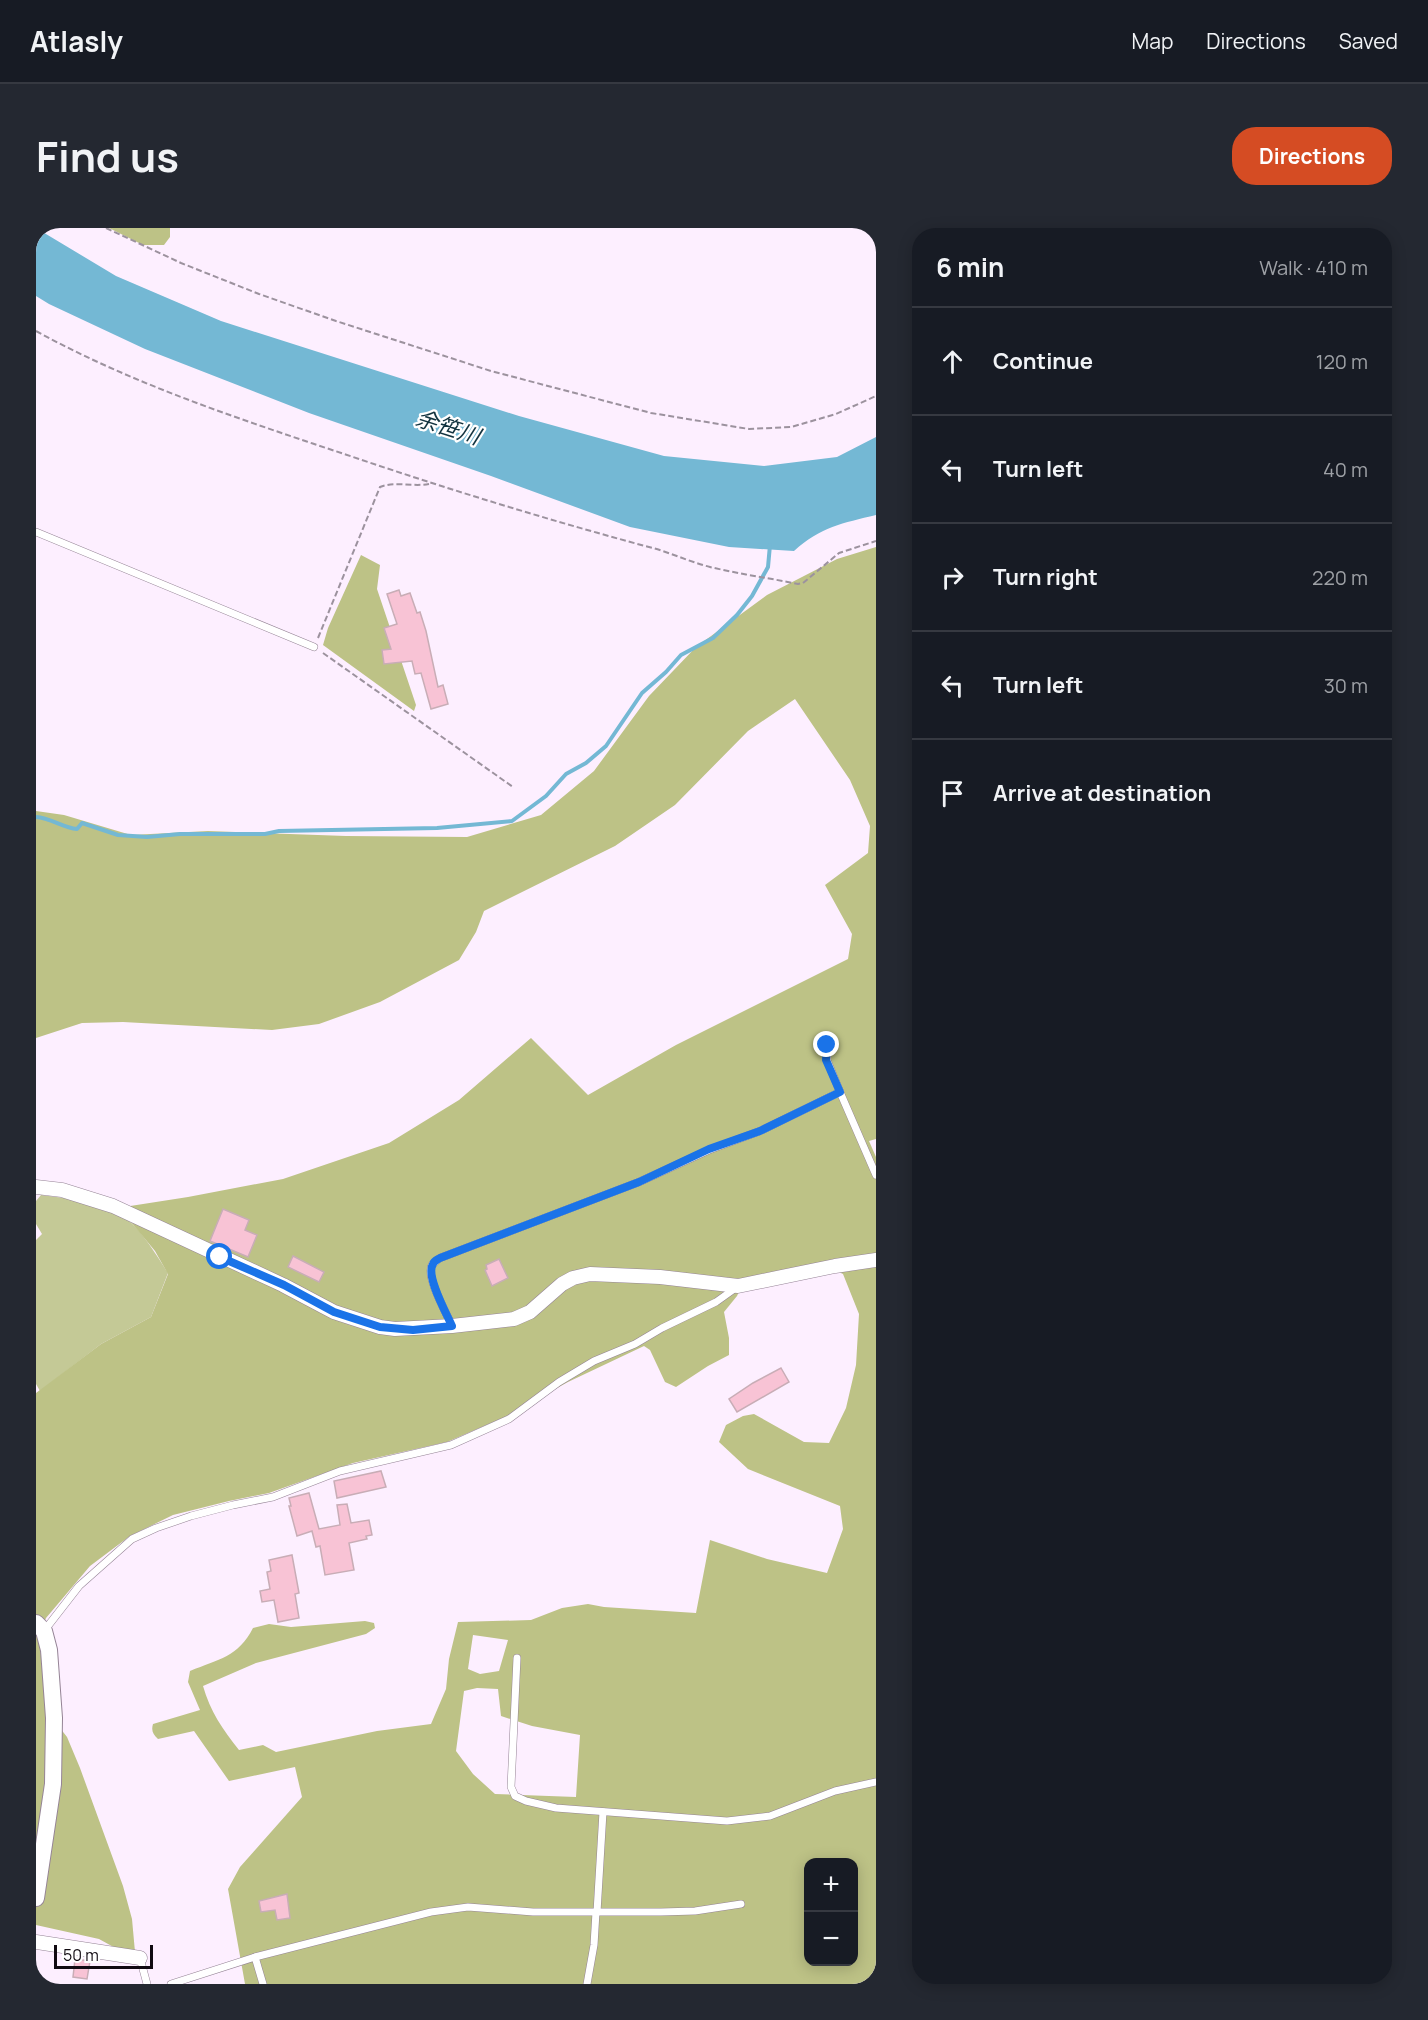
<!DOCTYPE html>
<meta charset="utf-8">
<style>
:root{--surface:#171b24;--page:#242831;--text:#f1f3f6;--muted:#9ea1a6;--line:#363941;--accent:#d54c23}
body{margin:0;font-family:Manrope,"Noto Sans JP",sans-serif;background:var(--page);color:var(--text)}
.controls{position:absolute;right:18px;bottom:18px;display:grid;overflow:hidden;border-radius:12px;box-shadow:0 3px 15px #0003}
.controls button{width:54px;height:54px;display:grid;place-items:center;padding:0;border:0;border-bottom:2px solid var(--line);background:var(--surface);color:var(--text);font:30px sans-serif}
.scale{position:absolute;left:18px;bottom:15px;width:99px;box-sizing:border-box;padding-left:6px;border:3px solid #100a11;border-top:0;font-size:16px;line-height:21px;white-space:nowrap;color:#100a11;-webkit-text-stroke:4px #fff;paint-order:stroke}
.stop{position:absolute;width:18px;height:18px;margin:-14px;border:4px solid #1a73e8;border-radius:50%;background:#fff}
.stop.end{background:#1a73e8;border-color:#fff;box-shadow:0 2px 6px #0008}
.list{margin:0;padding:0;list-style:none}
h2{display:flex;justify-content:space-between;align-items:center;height:78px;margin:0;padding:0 24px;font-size:26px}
h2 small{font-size:20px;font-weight:400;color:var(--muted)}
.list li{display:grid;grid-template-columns:39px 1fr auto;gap:18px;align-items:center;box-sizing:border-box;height:108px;padding:0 24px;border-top:2px solid var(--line)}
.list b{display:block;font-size:22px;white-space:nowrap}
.list em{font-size:20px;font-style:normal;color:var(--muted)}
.icon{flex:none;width:33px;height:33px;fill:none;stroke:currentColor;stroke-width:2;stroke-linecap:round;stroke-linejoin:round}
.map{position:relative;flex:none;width:840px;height:1756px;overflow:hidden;border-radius:24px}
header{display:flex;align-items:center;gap:36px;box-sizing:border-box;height:84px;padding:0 30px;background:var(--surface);border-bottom:2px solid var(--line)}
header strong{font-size:28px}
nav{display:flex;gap:33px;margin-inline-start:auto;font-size:21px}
.intro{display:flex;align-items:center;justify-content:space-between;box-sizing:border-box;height:144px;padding:0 36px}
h1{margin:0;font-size:42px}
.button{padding:15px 27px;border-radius:24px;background:var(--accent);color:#fff;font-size:21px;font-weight:700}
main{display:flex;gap:36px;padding:0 36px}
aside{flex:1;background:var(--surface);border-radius:24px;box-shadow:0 3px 15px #0003}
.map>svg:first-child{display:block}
.green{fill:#c4c996}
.forest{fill:#bdc286;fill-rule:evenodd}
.water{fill:#74b8d4}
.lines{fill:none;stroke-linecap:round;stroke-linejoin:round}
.stream{stroke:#74b8d4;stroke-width:4}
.building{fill:#f8c3d5;stroke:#c8adb6;stroke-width:1.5}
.service-casing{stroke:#958496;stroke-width:8}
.minor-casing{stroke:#958496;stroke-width:15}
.tertiary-casing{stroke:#958496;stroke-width:18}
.path{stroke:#9c929e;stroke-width:2;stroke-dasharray:6 3;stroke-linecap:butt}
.service{stroke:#fff;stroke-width:7}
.minor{stroke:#fff;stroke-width:14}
.tertiary{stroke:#fff;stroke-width:16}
.route{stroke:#1a73e8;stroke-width:8}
.labels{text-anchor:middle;stroke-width:4.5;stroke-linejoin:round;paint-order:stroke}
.water-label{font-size:22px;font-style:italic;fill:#133440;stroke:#fff}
</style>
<header>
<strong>Atlasly</strong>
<nav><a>Map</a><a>Directions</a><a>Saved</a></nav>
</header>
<div class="intro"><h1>Find us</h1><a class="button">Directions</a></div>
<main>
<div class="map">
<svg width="840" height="1756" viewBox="0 0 840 1756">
<rect width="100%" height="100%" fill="#fdefff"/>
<path class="green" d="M5 967C35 971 69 974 93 993 106 1003 123 1031 132 1045L115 1089 65 1116 4 1163 0 1156V1012L6 1006 0 996V973Z"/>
<g class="forest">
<path d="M73 0H134V9L128 17H107Z"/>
<path d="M840 319V911L833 913 840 929V1756H209L192 1661 204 1639 266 1569 259 1539 193 1553 158 1503 122 1511C117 1506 115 1503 117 1496L164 1482 152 1454 154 1443C183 1431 202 1429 217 1400L233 1396 255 1399 329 1393 338 1395 339 1400 330 1406 220 1435 167 1458C174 1483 187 1502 203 1522L227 1517 240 1524 341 1503 395 1496 410 1461 413 1431 422 1394 495 1392 526 1380 552 1376 568 1379 660 1385 674 1312 731 1331 791 1345 807 1301 804 1278 712 1241 683 1214 690 1197 707 1188 718 1186 768 1214 793 1215 810 1180 820 1137 823 1086 807 1046 786 1036 708 1053 701 1068 688 1084 693 1110V1127L672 1138 640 1159 629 1154 614 1122 608 1118 532 1154 469 1189 411 1214 317 1235 233 1265 193 1273 137 1287 94 1308 54 1338 10 1390 3 1407 10 1482 31 1509 44 1540 87 1658 96 1691 99 1724 83 1722 63 1711 0 1697V1165L65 1116 115 1089 132 1046 119 1023 95 994 75 981 152 969 247 951 353 915 423 872 495 810 552 867 640 817 812 731 816 706 789 657 832 625 834 598 814 552 759 471 712 503 639 577 579 618 448 683 440 704 423 732 344 774 283 796 236 802 87 794 46 795 0 810V583L28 587 95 607 172 603 310 608 431 609 505 587 558 543 613 468 660 419 731 367 801 331ZM437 1407 472 1412 463 1443 444 1446 432 1441ZM441 1460 462 1461 465 1488 496 1498 544 1507 540 1569 459 1566 437 1546 420 1523 428 1463ZM772 1634H818V1734H772Z"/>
<path d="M325 327 344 337 341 361 380 477 378 483 287 417 292 400Z"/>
</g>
<path class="water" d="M0 0 80 48 185 93 483 188 628 228 728 238 801 229 840 209V287C807 295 784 299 758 323L693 319 594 299 455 248 273 185 109 121 13 76 0 68Z"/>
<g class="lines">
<path class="stream" d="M0 589C15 590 27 600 41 601L46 595 82 607 111 609 144 606H229L243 603 401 600 476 593 510 568 530 546 550 535 570 518 606 465 630 444 645 427 677 410 701 387 716 368 732 339 734 317"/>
</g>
<g class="building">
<path d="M363 362 365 368 374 365 381 385 384 384 390 403 402 459 407 457 412 476 395 481 385 445 379 446 376 433 348 436 346 422 355 421 348 400 361 396 351 366Z"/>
<path d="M187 981 213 992 209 1002 221 1007 212 1029 174 1013Z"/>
<path d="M257 1028 288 1044 283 1054 252 1039Z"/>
<path d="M463 1031 472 1050 456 1058 449 1042 451 1041 450 1037Z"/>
<path d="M745 1140 753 1154 701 1184 693 1171 717 1155Z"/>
<path d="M345 1243 350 1259 301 1270 298 1253Z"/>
<path d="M273 1265 283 1301 304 1297 301 1277 311 1276 315 1295 333 1292 336 1307 330 1308 331 1311 313 1315 318 1342 289 1347 284 1318 280 1319 276 1303 261 1308 253 1278H255L253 1270Z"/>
<path d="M256 1327 263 1365 259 1366 263 1390 242 1394 238 1372 226 1374 224 1363 234 1361 231 1344 235 1343 233 1332Z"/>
<path d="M251 1666 254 1690 241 1692 239 1682 225 1684 223 1673Z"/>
<path d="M39 1731 54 1733 51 1751 37 1749Z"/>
</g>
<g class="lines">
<g class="service-casing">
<g id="service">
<path d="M0 304 278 419"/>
<path d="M791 817V832L804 864"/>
<path d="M416 1098C411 1086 389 1048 396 1037 397 1036 403 1030 404 1030L603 954 673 922 724 903 804 864 840 947"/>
<path d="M8 1403 43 1358 96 1311 120 1300 155 1288 197 1277 237 1269 304 1243 415 1217 473 1191 523 1154 558 1133 599 1116 626 1100 680 1074 701 1059"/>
<path d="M481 1430 475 1559 479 1568 490 1573 520 1580 691 1593 734 1588 799 1563 840 1554"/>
<path d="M561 1684 567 1584"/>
<path d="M219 1729 227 1756"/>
<path d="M104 1730 111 1756"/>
<path d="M135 1756 219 1729 395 1684 432 1679 497 1684H625L659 1683 705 1676"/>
<path d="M551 1756 558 1717 560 1684"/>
</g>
</g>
<g class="minor-casing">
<g id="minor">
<path d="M0 959 26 962 77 978 247 1057 298 1084 344 1099 359 1101 416 1098 478 1091 494 1084 526 1056 537 1050 554 1046 624 1049 702 1058 799 1038 840 1032"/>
<path d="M0 1714 104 1730"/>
</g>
</g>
<g class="tertiary-casing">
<path id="tertiary" d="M0 1395 8 1403 13 1422 18 1490 17 1556 0 1670"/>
</g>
<g class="path">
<path d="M70 0 145 35 223 66 300 93 455 143 615 185 713 201 755 199 800 186 840 168"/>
<path d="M0 103C102 159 213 194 323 231 418 263 513 292 609 318 631 323 651 333 674 339 703 346 733 350 762 356L767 355 803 325 840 313"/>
<path d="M282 410 344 259C359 253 376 259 393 256"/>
<path d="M287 425 477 559"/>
</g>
<use href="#service" class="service"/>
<use href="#minor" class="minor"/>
<use href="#tertiary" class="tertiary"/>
</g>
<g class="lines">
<path class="route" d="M184 1029 248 1057 298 1084 344 1099 377 1102 416 1098C411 1086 389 1048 397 1036 398 1033 401 1032 404 1030L603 954 673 921 724 903 804 864 790 832 791 817"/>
</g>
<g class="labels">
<g class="water-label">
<text transform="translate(412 199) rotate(18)" y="8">余笹川</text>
</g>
</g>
</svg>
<div class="controls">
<button>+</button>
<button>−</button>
</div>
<div class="scale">50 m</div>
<div class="stop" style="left:184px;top:1029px"></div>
<div class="stop end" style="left:791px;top:817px"></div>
</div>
<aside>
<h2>6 min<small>Walk · 410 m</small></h2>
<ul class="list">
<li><svg class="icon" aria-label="ahead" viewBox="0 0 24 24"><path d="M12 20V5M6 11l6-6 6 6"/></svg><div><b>Continue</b></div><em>120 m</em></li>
<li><svg class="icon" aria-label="left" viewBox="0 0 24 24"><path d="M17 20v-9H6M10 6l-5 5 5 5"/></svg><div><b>Turn left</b></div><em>40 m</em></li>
<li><svg class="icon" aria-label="right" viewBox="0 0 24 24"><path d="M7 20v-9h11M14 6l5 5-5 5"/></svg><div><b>Turn right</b></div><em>220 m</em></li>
<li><svg class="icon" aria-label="left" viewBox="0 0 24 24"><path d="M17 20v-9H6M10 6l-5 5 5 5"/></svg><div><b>Turn left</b></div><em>30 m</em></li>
<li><svg class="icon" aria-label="arrive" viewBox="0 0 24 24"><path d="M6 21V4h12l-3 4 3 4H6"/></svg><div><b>Arrive at destination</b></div></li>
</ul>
</aside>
</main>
